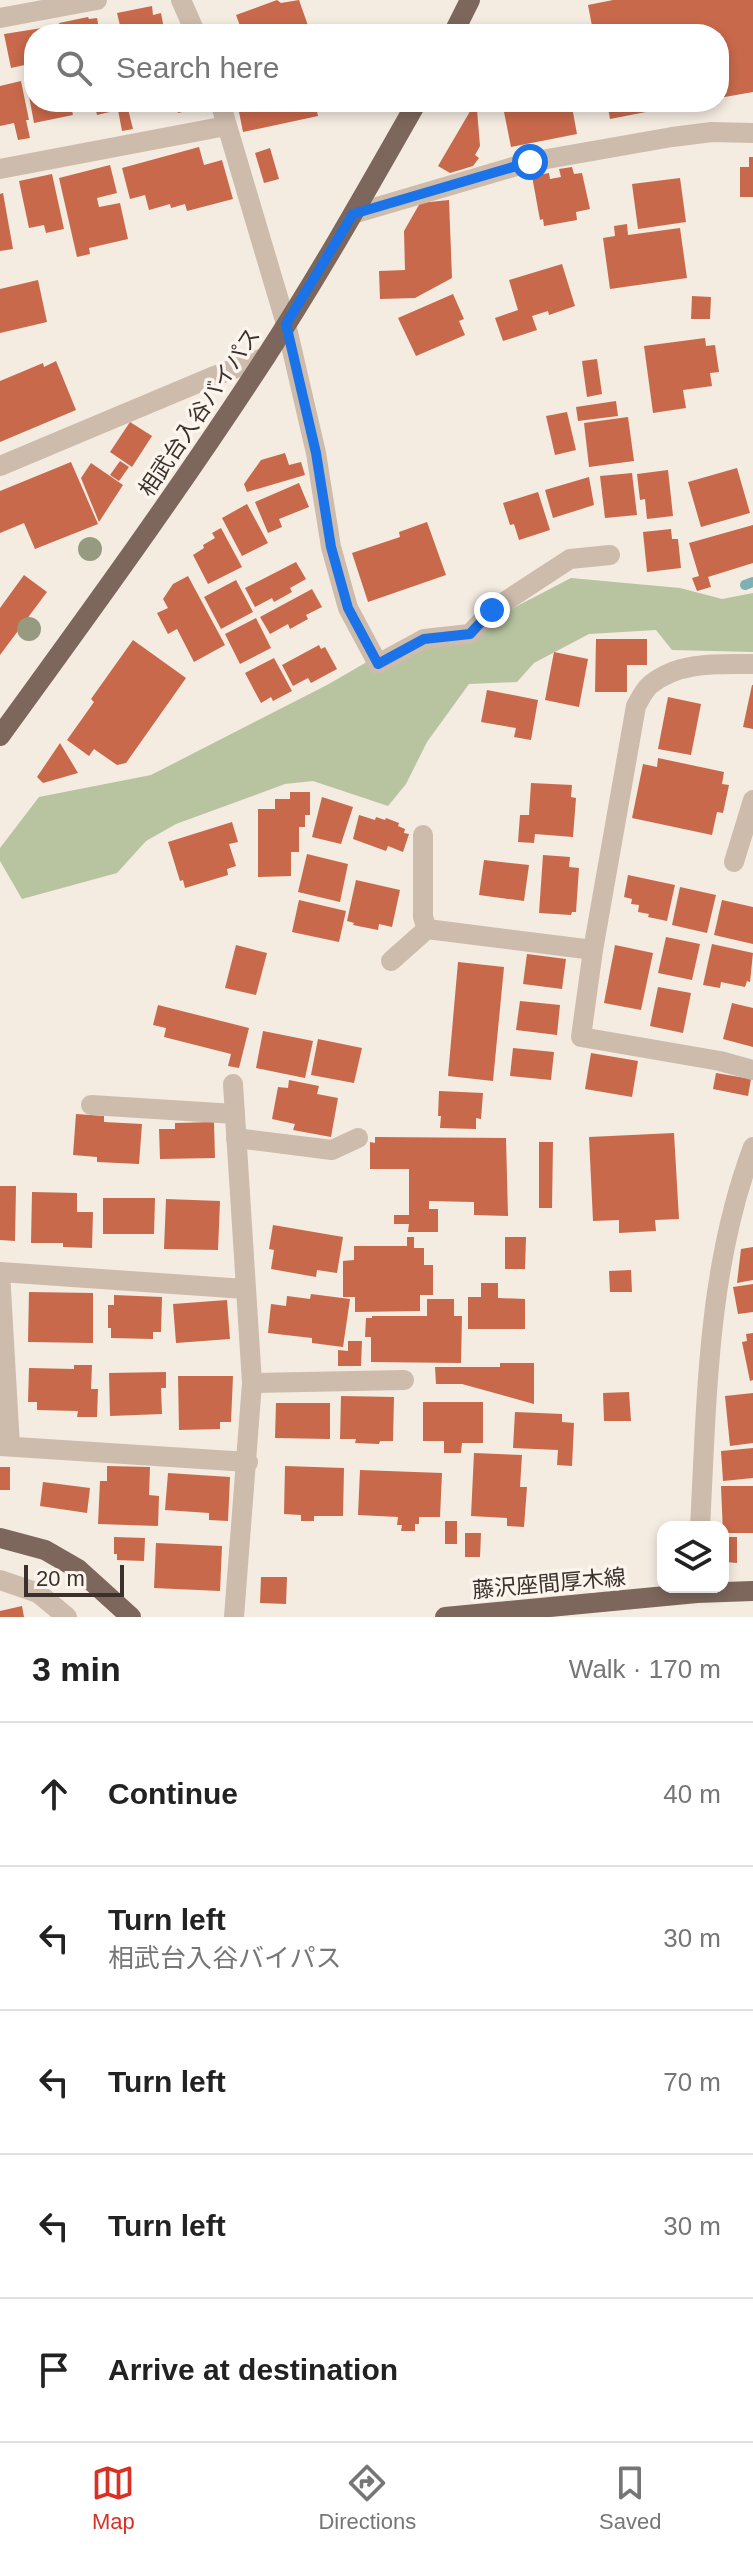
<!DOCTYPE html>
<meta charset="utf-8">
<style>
:root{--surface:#fff;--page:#f2f2f2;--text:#222;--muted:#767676;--line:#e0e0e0;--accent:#d93025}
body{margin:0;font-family:Helvetica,"Noto Sans JP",sans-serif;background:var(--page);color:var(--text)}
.controls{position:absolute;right:24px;bottom:24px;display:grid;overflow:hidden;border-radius:16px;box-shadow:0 4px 12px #0003}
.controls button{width:72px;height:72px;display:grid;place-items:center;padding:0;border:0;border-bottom:2px solid var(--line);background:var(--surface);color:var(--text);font:40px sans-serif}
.scale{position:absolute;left:24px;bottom:20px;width:100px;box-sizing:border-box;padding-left:8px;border:4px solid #3b302b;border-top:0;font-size:22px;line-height:28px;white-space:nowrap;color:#3b302b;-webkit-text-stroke:6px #fbf5ee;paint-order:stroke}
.stop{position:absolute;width:24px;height:24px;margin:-18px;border:6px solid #1a73e8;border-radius:50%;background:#fff}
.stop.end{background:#1a73e8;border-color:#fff;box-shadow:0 2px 8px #0008}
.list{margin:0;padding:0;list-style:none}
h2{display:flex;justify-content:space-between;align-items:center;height:104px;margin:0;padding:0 32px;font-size:34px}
h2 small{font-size:26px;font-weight:400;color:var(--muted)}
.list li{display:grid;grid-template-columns:52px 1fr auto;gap:24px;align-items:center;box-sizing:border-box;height:144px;padding:0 32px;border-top:2px solid var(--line)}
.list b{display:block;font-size:30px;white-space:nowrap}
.list p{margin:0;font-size:26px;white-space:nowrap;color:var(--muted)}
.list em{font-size:26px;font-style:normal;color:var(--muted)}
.icon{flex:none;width:44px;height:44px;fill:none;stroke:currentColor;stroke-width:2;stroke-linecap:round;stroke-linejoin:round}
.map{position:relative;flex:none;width:753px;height:1617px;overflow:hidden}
.search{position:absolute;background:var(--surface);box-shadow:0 4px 12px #0003;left:24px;right:24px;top:24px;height:88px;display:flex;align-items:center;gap:20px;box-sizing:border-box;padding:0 28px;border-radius:32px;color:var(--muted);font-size:30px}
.sheet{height:824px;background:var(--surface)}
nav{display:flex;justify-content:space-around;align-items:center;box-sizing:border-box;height:112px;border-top:2px solid var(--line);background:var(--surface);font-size:22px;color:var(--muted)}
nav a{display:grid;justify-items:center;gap:4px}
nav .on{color:var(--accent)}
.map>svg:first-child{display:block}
.green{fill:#b8c4a0}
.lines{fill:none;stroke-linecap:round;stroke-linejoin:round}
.stream{stroke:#7fb0b2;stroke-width:10}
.building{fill:#c8694b}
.minor{stroke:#cdbbac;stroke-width:20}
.major{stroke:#7d675c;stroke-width:20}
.tree{fill:#969b7f}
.route{stroke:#1a73e8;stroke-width:10}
.labels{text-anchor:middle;stroke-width:7;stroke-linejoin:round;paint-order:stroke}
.street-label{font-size:22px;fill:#3b302b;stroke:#fbf5ee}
</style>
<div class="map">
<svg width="753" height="1617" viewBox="0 0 753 1617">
<rect width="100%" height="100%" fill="#f4ebe1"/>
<path class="green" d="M571 578 680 588 722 599 753 593V652L672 650 656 630 589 634 534 663 517 682 469 684 427 742 406 784 388 806 313 781 285 784 176 824 146 841 117 873 22 899 0 861V848L39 797 151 775 327 685 417 633 477 627Z"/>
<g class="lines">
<path class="stream" d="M745 585 753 582"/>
</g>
<g class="building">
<path d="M277 0 281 3 299 0 311 34H243L236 15Z"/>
<path d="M613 0H753V92L719 98V34H561L592 26 588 5Z"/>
<path d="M152 6 153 15 161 13 165 34H122L117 13Z"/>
<path d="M88 17 89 19 97 18 100 34H62L59 23Z"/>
<path d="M42 28 43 34H34V63L11 68 4 34Z"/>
<path d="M34 79V102H70L73 115 34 123 26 80Z"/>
<path d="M21 81 29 120H26L30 138 18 140 14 123 0 126V86Z"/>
<path d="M94 102H123L125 109H128L133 129 122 131 118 110 97 115Z"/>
<path d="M175 102H198L199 108 178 113Z"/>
<path d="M237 102H315L318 116 243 132Z"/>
<path d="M502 102H590V103L572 107 577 134 511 147Z"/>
<path d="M607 102H692V103L610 119Z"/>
<path d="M472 108 477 110 480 146 475 155 479 158 473 166 450 173 438 166Z"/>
<path d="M199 147 204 165 222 160 233 199 187 211 185 204 171 208 170 204 149 210 145 195 130 199 122 168Z"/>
<path d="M270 148 279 179 264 183 255 153Z"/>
<path d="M749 157H753V197H740V167H749Z"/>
<path d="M110 165 117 193 97 198 99 207 120 203 128 239 89 248 90 254 77 257 59 178Z"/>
<path d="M572 167 574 174 582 173 590 209 576 212 577 220 544 226 543 219 540 220 532 176 549 173 550 179 561 177 559 169Z"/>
<path d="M52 174 64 229 46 233 44 225 29 228 19 181Z"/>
<path d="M680 178 686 222 638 229 632 184Z"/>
<path d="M3 193 13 249 0 251V194Z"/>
<path d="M449 200 452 278 415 298 380 299 379 271 405 270 404 231 420 203Z"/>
<path d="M627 224 628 235 680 228 687 278 610 289 603 238 615 236 614 226Z"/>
<path d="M562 264 575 306 549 315 548 311 532 316 537 330 503 341 495 318 518 310 509 280Z"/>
<path d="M38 280 47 322 0 333V289Z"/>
<path d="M453 294 464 319 459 321 465 335 416 356 398 318Z"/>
<path d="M692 296 711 297 710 319H691Z"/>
<path d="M705 338 706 346 715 345 719 372 710 373 712 386 683 390 686 408 653 413 644 346Z"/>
<path d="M597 359 602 394 587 397 582 361Z"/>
<path d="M56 361 76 410 0 442V381L43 363 44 367Z"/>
<path d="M616 401 618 416 578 421 576 407Z"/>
<path d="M567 412 576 450 555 455 546 416Z"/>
<path d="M628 417 634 461 589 467 584 423Z"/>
<path d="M130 422 152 436 132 467 110 452Z"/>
<path d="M285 453 289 465 301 462 305 475 247 492 244 484 261 460Z"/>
<path d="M120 461 129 467 119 481 110 475Z"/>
<path d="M71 462 98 524 35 549 24 523 0 533V491Z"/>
<path d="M91 463 123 485 99 522 81 478Z"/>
<path d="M737 468 750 513 701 527 688 482Z"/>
<path d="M668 470 673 516 647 519 645 499 640 500 637 474Z"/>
<path d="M632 473 637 515 605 518 600 476Z"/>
<path d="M589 477 594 505 553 518 545 490Z"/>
<path d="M299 483 309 507 279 519 282 527 268 533 255 502Z"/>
<path d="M538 492 550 530 519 540 514 524 510 525 503 503Z"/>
<path d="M247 504 268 543 242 556 222 518Z"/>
<path d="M427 522 446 575 368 602 352 553 400 537 399 532Z"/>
<path d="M753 525V563L708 577 711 587 697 591 692 578 699 576 689 543Z"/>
<path d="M221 528 242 567 208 584 193 555 204 548 203 545 215 538 212 533Z"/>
<path d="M671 529 672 539H678L681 568 647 572 643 532Z"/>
<path d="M296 562 306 579 290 588 292 592 274 602 272 598 255 607 245 588Z"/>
<path d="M24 575 47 592 0 655V608Z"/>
<path d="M188 576 225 645 194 662 177 629 168 634 157 613 168 608 163 599 173 584Z"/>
<path d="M236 580 253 612 221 629 204 597Z"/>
<path d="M312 589 322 607 306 615 308 619 290 629 288 624 270 634 260 617Z"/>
<path d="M256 618 271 648 240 664 225 634Z"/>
<path d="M596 639H647V665H627V692H595Z"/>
<path d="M133 640 186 678 126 763 117 765 94 749 89 756 67 740 94 702 91 699Z"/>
<path d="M319 645 321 649 325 647 337 669 311 683 308 678 293 686 282 665Z"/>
<path d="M554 652 588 659 579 707 545 700Z"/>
<path d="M274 658 292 691 273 701 271 697 261 703 245 673Z"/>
<path d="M752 685H753V729L743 727Z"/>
<path d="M487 690 538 700 531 740 514 737 516 728 481 722Z"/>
<path d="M668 697 701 704 691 755 658 749Z"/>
<path d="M60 743 78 773 43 783 37 777Z"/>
<path d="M658 758 724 772 722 784 729 785 723 813 717 812 712 835 632 818 643 764 657 767Z"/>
<path d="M531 783 572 785 571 797 576 798 573 837 535 834 534 843 518 842 520 815H529Z"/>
<path d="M290 792H310V815H305V827H299V852H291V876L258 877V809H275V799H290Z"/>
<path d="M322 797 353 807 341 844 312 837Z"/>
<path d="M359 815 375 820 376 817 385 820 386 818 399 823 398 826 405 829 404 833 409 834 403 852 388 846 386 851 353 839Z"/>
<path d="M232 822 238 842 229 844 236 866 227 869 228 875 185 888 183 880 180 881 168 842Z"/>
<path d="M307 854 348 864 340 902 298 892Z"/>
<path d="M543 855 570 857 569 867 579 868 576 912H572L571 915 539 913Z"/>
<path d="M484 860 529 865 524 901 479 895Z"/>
<path d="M628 875 675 885 667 921 648 917 649 914 638 912 639 905 631 904 632 899 624 897Z"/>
<path d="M356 880 400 890 392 927 379 924 378 930 353 925 354 923 347 921Z"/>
<path d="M680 887 716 895 707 933 672 925Z"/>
<path d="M299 900 346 911 339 942 292 932Z"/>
<path d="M722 900 753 907V944L714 935Z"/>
<path d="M666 937 700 944 692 980 658 973Z"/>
<path d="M712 944 753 953 750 982 747 981 745 987 721 982 720 988 703 985Z"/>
<path d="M236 945 267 953 256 995 225 988Z"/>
<path d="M615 945 653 953 641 1010 604 1003Z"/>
<path d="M527 954 566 959 562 989 523 984Z"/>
<path d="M458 962 504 967 493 1081 448 1076Z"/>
<path d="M658 987 691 993 683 1033 650 1026Z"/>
<path d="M520 1001 560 1005 557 1035 516 1030Z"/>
<path d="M732 1003 753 1008V1047L723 1039Z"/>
<path d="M158 1005 249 1028 239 1068 228 1066 231 1054 164 1037 166 1028 153 1025Z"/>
<path d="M263 1031 313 1041 305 1078 256 1068Z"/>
<path d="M318 1039 362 1048 354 1083 311 1075Z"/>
<path d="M513 1048 554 1052 551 1080 510 1076Z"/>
<path d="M591 1053 638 1061 632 1097 585 1089Z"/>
<path d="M716 1073 751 1079 748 1096 713 1089Z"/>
<path d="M289 1080 319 1086 317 1094 338 1098 331 1137 293 1130 295 1124 272 1119 278 1087 288 1088Z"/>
<path d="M439 1091 483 1093 481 1119 476 1118V1129L440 1128 441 1116H438Z"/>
<path d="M76 1114 104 1116V1122L142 1124 139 1164 97 1162V1157L73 1155Z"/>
<path d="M214 1122 215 1158 160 1159 159 1129H175V1123Z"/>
<path d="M674 1133 679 1219 655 1220 656 1231 619 1233V1220L593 1221 589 1137Z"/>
<path d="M375 1137 506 1138 508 1216 474 1215V1202L429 1201V1209H438V1232H408L409 1224H394V1215H409V1169H370V1142L375 1143Z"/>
<path d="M539 1142H553L552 1208H539Z"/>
<path d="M0 1186H16L15 1241 0 1240Z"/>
<path d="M32 1192 77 1193V1212H93L92 1248 63 1247V1243H31Z"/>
<path d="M103 1198H155L154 1234H103Z"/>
<path d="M166 1199 220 1201 218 1250 164 1249Z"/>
<path d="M273 1225 343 1237 337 1273 317 1270 316 1277 271 1269 274 1250 269 1249Z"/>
<path d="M407 1237H414V1248H424V1265H433V1295H420V1311L355 1312V1297H343V1261L354 1260V1246H407Z"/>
<path d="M505 1237H526L525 1269H505Z"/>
<path d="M753 1247V1280L737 1283 741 1249Z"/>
<path d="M631 1270 632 1292H610L609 1271Z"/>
<path d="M481 1283H498V1298L525 1299V1329H468V1297H481Z"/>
<path d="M753 1284V1312L738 1314 733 1287Z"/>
<path d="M29 1292 93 1293V1343L28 1342Z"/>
<path d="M311 1294 350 1299 343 1347 312 1343V1338L268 1333 271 1304 286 1306 287 1296 310 1299Z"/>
<path d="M114 1295 162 1297 161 1332H153V1339L111 1338V1328H108V1305H114Z"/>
<path d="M427 1299H454V1316H462L461 1363 371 1362V1337H365L366 1318H372V1316H427Z"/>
<path d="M227 1300 230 1339 176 1343 173 1304Z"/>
<path d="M753 1333V1380L750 1381 742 1342 747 1341 746 1334Z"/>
<path d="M348 1341H362L361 1366H338V1350L348 1351Z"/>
<path d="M500 1363H534V1404L462 1384H436L435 1367H500Z"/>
<path d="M74 1365H92L91 1389H98L97 1417H77L78 1411 37 1410V1402H28L29 1368 74 1369Z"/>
<path d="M166 1372V1388H161L162 1414 110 1416 109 1373Z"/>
<path d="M178 1376H233L231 1422H220V1429L179 1430Z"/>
<path d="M629 1392 631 1421H604L603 1393Z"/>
<path d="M753 1393V1443L730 1446 725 1396Z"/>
<path d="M341 1396 394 1397 393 1441H380L379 1444 355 1443 356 1439H340Z"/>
<path d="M423 1402H483V1443H462L461 1453H444V1441H423Z"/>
<path d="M276 1403H330V1439L275 1438Z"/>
<path d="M515 1412 562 1414V1422L574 1423 572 1466 557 1465 558 1450 513 1448Z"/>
<path d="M753 1448V1478L723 1481 721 1451Z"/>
<path d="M474 1453 522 1455 520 1487H527L524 1527 507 1526V1518L471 1516Z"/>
<path d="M107 1466 150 1467 149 1495 159 1496 158 1526 98 1524 100 1481H107Z"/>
<path d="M285 1466 344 1468 343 1516H314V1521H301V1515L284 1514Z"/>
<rect x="0" y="1467" width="10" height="23"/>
<path d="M360 1470 442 1473 440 1517H419V1524H415V1531H401L402 1525H397L398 1517 358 1515Z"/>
<path d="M168 1473 230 1477 228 1521 209 1520V1513L165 1510Z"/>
<path d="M43 1482 90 1488 87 1513 40 1506Z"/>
<path d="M721 1486H753V1533H723Z"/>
<rect x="445" y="1521" width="12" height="23"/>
<path d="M465 1533H481L480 1557H465Z"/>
<path d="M114 1537 145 1538 144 1561 117 1560V1554H114Z"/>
<path d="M723 1537H737V1563L726 1562V1543H723Z"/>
<path d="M156 1543 222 1546 220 1591 154 1588Z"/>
<path d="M261 1577H287L286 1604 260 1603Z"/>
<path d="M22 1606 24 1617H0V1611Z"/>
</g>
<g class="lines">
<g class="minor">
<path d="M181 0 196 34"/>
<path d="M0 18 97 0"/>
<path d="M220 102 286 324 316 453 331 547 348 608 378 664 424 639 470 634 492 610 570 559 610 555"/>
<path d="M0 169 226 126"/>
<path d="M353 214 530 162 672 137 712 132 753 133"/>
<path d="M0 466 212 377 266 357"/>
<path d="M753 664C718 664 678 661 650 685 644 690 640 699 636 706L593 950 581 1037 720 1061 753 1070"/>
<path d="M423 835V917L427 929 593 950"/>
<path d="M734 862 753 800"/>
<path d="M391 961 427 929"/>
<path d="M233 1084 252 1383 234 1617"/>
<path d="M91 1105 235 1114"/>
<path d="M236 1138 332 1150 358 1138"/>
<path d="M0 1272 245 1289"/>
<path d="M0 1272 10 1446"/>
<path d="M252 1383 404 1380"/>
<path d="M0 1446 248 1462"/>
<path d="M700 1527C707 1398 707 1269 753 1147"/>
<path d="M0 1580 38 1593 67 1617"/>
</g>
<g class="major">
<path d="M453 34 470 0"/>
<path d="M0 736C91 611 181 487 265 358 319 275 368 188 417 102"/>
<path d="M0 1538 45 1550 78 1569 131 1617"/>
<path d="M445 1617 697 1593 753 1591"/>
</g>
</g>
<g class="tree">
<circle cx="90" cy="549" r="12"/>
<circle cx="29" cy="629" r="12"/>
</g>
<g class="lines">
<path class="route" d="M492 610 470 634 424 639 378 664 348 608 331 547 316 453 286 324 353 214 530 162"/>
</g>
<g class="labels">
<g class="street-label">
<text transform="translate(199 412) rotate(-56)" y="8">相武台入谷バイパス</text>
<text transform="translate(549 1583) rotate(-5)" y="8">藤沢座間厚木線</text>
</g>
</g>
</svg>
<div class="controls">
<button><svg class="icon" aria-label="layers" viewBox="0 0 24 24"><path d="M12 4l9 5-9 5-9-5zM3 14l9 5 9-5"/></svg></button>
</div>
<div class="scale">20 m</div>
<div class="stop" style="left:530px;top:162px"></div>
<div class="stop end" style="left:492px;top:610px"></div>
<div class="search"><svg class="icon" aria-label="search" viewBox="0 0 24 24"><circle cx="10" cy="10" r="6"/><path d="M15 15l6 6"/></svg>Search here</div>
</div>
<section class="sheet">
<h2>3 min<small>Walk · 170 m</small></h2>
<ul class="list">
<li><svg class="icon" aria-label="ahead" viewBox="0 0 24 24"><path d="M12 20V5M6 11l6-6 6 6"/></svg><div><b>Continue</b></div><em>40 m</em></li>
<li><svg class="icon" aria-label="left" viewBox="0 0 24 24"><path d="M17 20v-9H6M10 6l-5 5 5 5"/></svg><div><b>Turn left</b><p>相武台入谷バイパス</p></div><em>30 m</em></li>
<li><svg class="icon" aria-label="left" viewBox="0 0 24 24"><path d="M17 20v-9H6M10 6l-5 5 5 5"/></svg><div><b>Turn left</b></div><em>70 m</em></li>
<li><svg class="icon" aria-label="left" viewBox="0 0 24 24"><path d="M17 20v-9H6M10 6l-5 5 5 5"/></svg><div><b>Turn left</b></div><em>30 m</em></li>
<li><svg class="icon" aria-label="arrive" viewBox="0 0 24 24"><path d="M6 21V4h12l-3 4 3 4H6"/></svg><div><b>Arrive at destination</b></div></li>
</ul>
</section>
<nav>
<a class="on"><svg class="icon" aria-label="map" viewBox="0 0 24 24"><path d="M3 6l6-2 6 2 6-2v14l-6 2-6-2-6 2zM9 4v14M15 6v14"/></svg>Map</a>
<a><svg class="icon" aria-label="directions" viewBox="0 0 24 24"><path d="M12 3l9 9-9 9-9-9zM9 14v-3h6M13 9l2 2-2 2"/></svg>Directions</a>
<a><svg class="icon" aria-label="saved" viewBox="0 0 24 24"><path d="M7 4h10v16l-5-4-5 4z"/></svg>Saved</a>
</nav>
